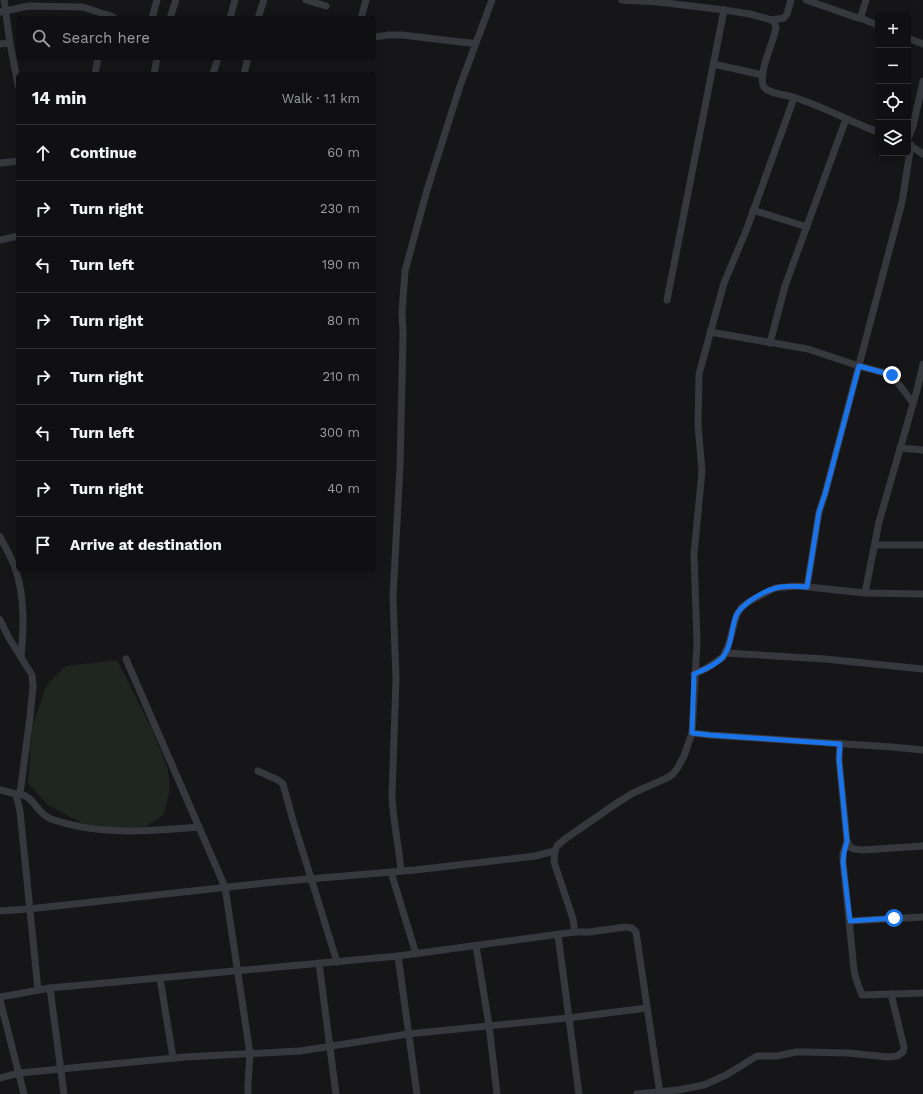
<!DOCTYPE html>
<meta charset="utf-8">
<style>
:root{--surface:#101012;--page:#1e1e20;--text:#f1f3f6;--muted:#9c9d9f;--line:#303032}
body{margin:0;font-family:"Work Sans",sans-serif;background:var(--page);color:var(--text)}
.controls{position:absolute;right:12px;top:12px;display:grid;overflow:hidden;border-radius:6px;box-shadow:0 2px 10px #0003}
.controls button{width:36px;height:36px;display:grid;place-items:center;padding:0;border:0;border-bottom:1px solid var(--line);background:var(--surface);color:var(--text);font:20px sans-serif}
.stop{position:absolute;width:12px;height:12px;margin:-9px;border:3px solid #1a73e8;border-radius:50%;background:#fff}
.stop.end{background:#1a73e8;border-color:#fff;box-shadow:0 1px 4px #0008}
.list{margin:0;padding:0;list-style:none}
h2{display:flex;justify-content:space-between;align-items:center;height:52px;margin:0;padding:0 16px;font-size:17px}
h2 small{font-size:13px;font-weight:400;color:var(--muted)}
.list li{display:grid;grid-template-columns:26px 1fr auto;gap:12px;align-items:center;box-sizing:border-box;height:56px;padding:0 16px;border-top:1px solid var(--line)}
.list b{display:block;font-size:15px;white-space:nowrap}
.list em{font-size:13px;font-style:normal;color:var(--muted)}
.icon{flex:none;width:22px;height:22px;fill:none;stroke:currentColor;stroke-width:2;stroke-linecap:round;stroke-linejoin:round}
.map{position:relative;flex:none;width:923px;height:1094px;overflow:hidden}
.search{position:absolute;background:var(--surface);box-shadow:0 2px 10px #0003;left:16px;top:16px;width:360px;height:44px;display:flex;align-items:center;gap:10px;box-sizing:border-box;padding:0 14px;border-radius:6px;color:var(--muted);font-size:15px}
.panel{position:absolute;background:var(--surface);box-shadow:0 2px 10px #0003;left:16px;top:72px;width:360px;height:500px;border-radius:6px}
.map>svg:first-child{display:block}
.green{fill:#1e261f}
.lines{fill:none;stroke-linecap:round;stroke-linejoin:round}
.minor{stroke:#37383d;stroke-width:7}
.route{stroke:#1a73e8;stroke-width:5}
</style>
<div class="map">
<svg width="923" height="1094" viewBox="0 0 923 1094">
<rect width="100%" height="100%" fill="#161618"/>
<path class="green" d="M117 660 152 729 168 769 170 789 164 814 146 827 117 828 84 824 48 805 28 783 32 728 46 686 66 666Z"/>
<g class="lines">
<g class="minor">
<path d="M4 0 10 43 18 85"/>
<path d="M306 0 326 6"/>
<path d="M622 0 658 2 724 10 750 14 772 20 784 18 787 14 791 0"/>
<path d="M806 0 858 18 861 16 866 0"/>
<path d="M0 12 29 6 82 7 111 16 114 18"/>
<path d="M152 18 157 0"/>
<path d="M170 18 176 0"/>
<path d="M230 18 235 0"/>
<path d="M258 18 264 0"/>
<path d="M361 18 366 0"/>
<path d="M860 18 878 25"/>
<path d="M772 20 775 23 776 28C773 44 759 70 763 85 765 93 785 95 793 97 822 106 849 121 878 132"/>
<path d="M374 37 389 35H402L469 43H475"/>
<path d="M908 38 923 44"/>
<path d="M0 44 10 43"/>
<path d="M713 64 763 75"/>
<path d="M95 74 98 58"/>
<path d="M154 74 157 58"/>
<path d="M213 74 218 58"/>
<path d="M244 74 248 58"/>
<path d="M908 139 913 126 923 81"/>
<path d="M908 144 923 154"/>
<path d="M0 163 18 161"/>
<path d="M753 210 807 227"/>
<path d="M0 240 18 236"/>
<path d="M667 300 724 10"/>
<path d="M710 332 808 349 859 366 892 375 913 403"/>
<path d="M770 343 785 286 846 119"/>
<path d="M900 448 923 450"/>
<path d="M0 537C5 546 10 555 14 565 25 594 24 626 21 657"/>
<path d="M876 545H923"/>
<path d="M807 587 819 512 825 494 902 202 911 145"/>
<path d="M865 593 879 522 917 390 923 364"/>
<path d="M0 620 9 638 32 675 33 687 30 717 20 794"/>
<path d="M726 653 825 659 923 669"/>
<path d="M126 659 225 887 250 1054 248 1084V1094"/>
<path d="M694 674 707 668 723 657 728 646 737 614 742 607 750 601 775 588 799 586 865 593 923 594"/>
<path d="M692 733 710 735 892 747 923 750"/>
<path d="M840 743 839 759 847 841 850 847 854 849 863 850 923 846"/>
<path d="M258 771 278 780 283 784 292 817 337 962"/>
<path d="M0 790 16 794 20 811 38 990"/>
<path d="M16 794C35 794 35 813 51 819 98 836 150 831 199 827"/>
<path d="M847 841 843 853V861L854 970 856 979 862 995 923 993"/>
<path d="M401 871C399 846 393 821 392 796L396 679 393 597 400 467 403 335 402 312 405 271 427 190 460 86 492 0"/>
<path d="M391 872 416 954"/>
<path d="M0 911 29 909 274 882 415 870 535 856 555 851"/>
<path d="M850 921 923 917"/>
<path d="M575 932H589L626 927 632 928 636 932 660 1094"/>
<path d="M558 935 579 1094"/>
<path d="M476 946 489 1025 497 1094"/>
<path d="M398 956 417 1094"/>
<path d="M319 963 336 1094"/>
<path d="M160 978 173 1058"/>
<path d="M0 997 50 988"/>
<path d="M0 1000 24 1094"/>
<path d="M0 1078 19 1073 61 1069 185 1057 300 1051 408 1034 568 1018 647 1008"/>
<path d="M64 1094 50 988 398 956 575 932 573 919 554 862 555 851 557 846 565 839 617 803 633 793 667 778 673 774 678 767 684 756 692 733 697 643 694 554 702 471 698 425 699 374 724 283 746 231 794 98"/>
<path d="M637 1094 678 1090 704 1085 726 1075 757 1056H777L796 1052H805L848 1053 888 1057 897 1056 903 1052 904 1047 891 994"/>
</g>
</g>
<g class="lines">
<path class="route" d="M892 375 859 366 825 494 819 512 807 587C797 586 786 585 776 588 764 591 741 604 736 616 731 629 732 646 723 657 716 665 704 670 694 674L692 733 710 735 840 744 839 759 847 841 844 853 843 862 850 921 894 918"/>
</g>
</svg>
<div class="controls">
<button>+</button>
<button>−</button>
<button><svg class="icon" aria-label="locate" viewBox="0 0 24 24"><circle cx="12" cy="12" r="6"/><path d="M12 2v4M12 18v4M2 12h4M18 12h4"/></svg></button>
<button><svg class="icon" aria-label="layers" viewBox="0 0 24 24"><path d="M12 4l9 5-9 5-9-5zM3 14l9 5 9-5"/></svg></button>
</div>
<div class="stop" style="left:894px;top:918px"></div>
<div class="stop end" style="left:892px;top:375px"></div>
<div class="search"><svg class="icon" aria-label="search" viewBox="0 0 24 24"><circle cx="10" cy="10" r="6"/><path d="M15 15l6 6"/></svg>Search here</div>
<section class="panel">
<h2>14 min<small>Walk · 1.1 km</small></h2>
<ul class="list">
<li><svg class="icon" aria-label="ahead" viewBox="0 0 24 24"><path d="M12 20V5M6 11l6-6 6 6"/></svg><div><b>Continue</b></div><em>60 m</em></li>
<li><svg class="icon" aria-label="right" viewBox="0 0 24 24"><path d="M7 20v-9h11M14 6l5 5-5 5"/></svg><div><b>Turn right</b></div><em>230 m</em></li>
<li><svg class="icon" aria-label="left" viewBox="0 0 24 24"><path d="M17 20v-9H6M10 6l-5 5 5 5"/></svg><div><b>Turn left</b></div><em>190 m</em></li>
<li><svg class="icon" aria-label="right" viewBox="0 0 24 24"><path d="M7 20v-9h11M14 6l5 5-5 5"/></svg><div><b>Turn right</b></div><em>80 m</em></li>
<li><svg class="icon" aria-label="right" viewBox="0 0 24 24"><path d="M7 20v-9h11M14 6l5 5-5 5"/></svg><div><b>Turn right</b></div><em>210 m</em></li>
<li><svg class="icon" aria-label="left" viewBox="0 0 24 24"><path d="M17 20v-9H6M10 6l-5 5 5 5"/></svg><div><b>Turn left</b></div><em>300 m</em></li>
<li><svg class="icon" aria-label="right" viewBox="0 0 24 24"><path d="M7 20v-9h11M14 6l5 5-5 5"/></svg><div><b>Turn right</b></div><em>40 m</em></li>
<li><svg class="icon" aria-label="arrive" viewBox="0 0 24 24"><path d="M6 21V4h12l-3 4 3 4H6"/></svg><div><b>Arrive at destination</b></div></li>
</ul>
</section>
</div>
